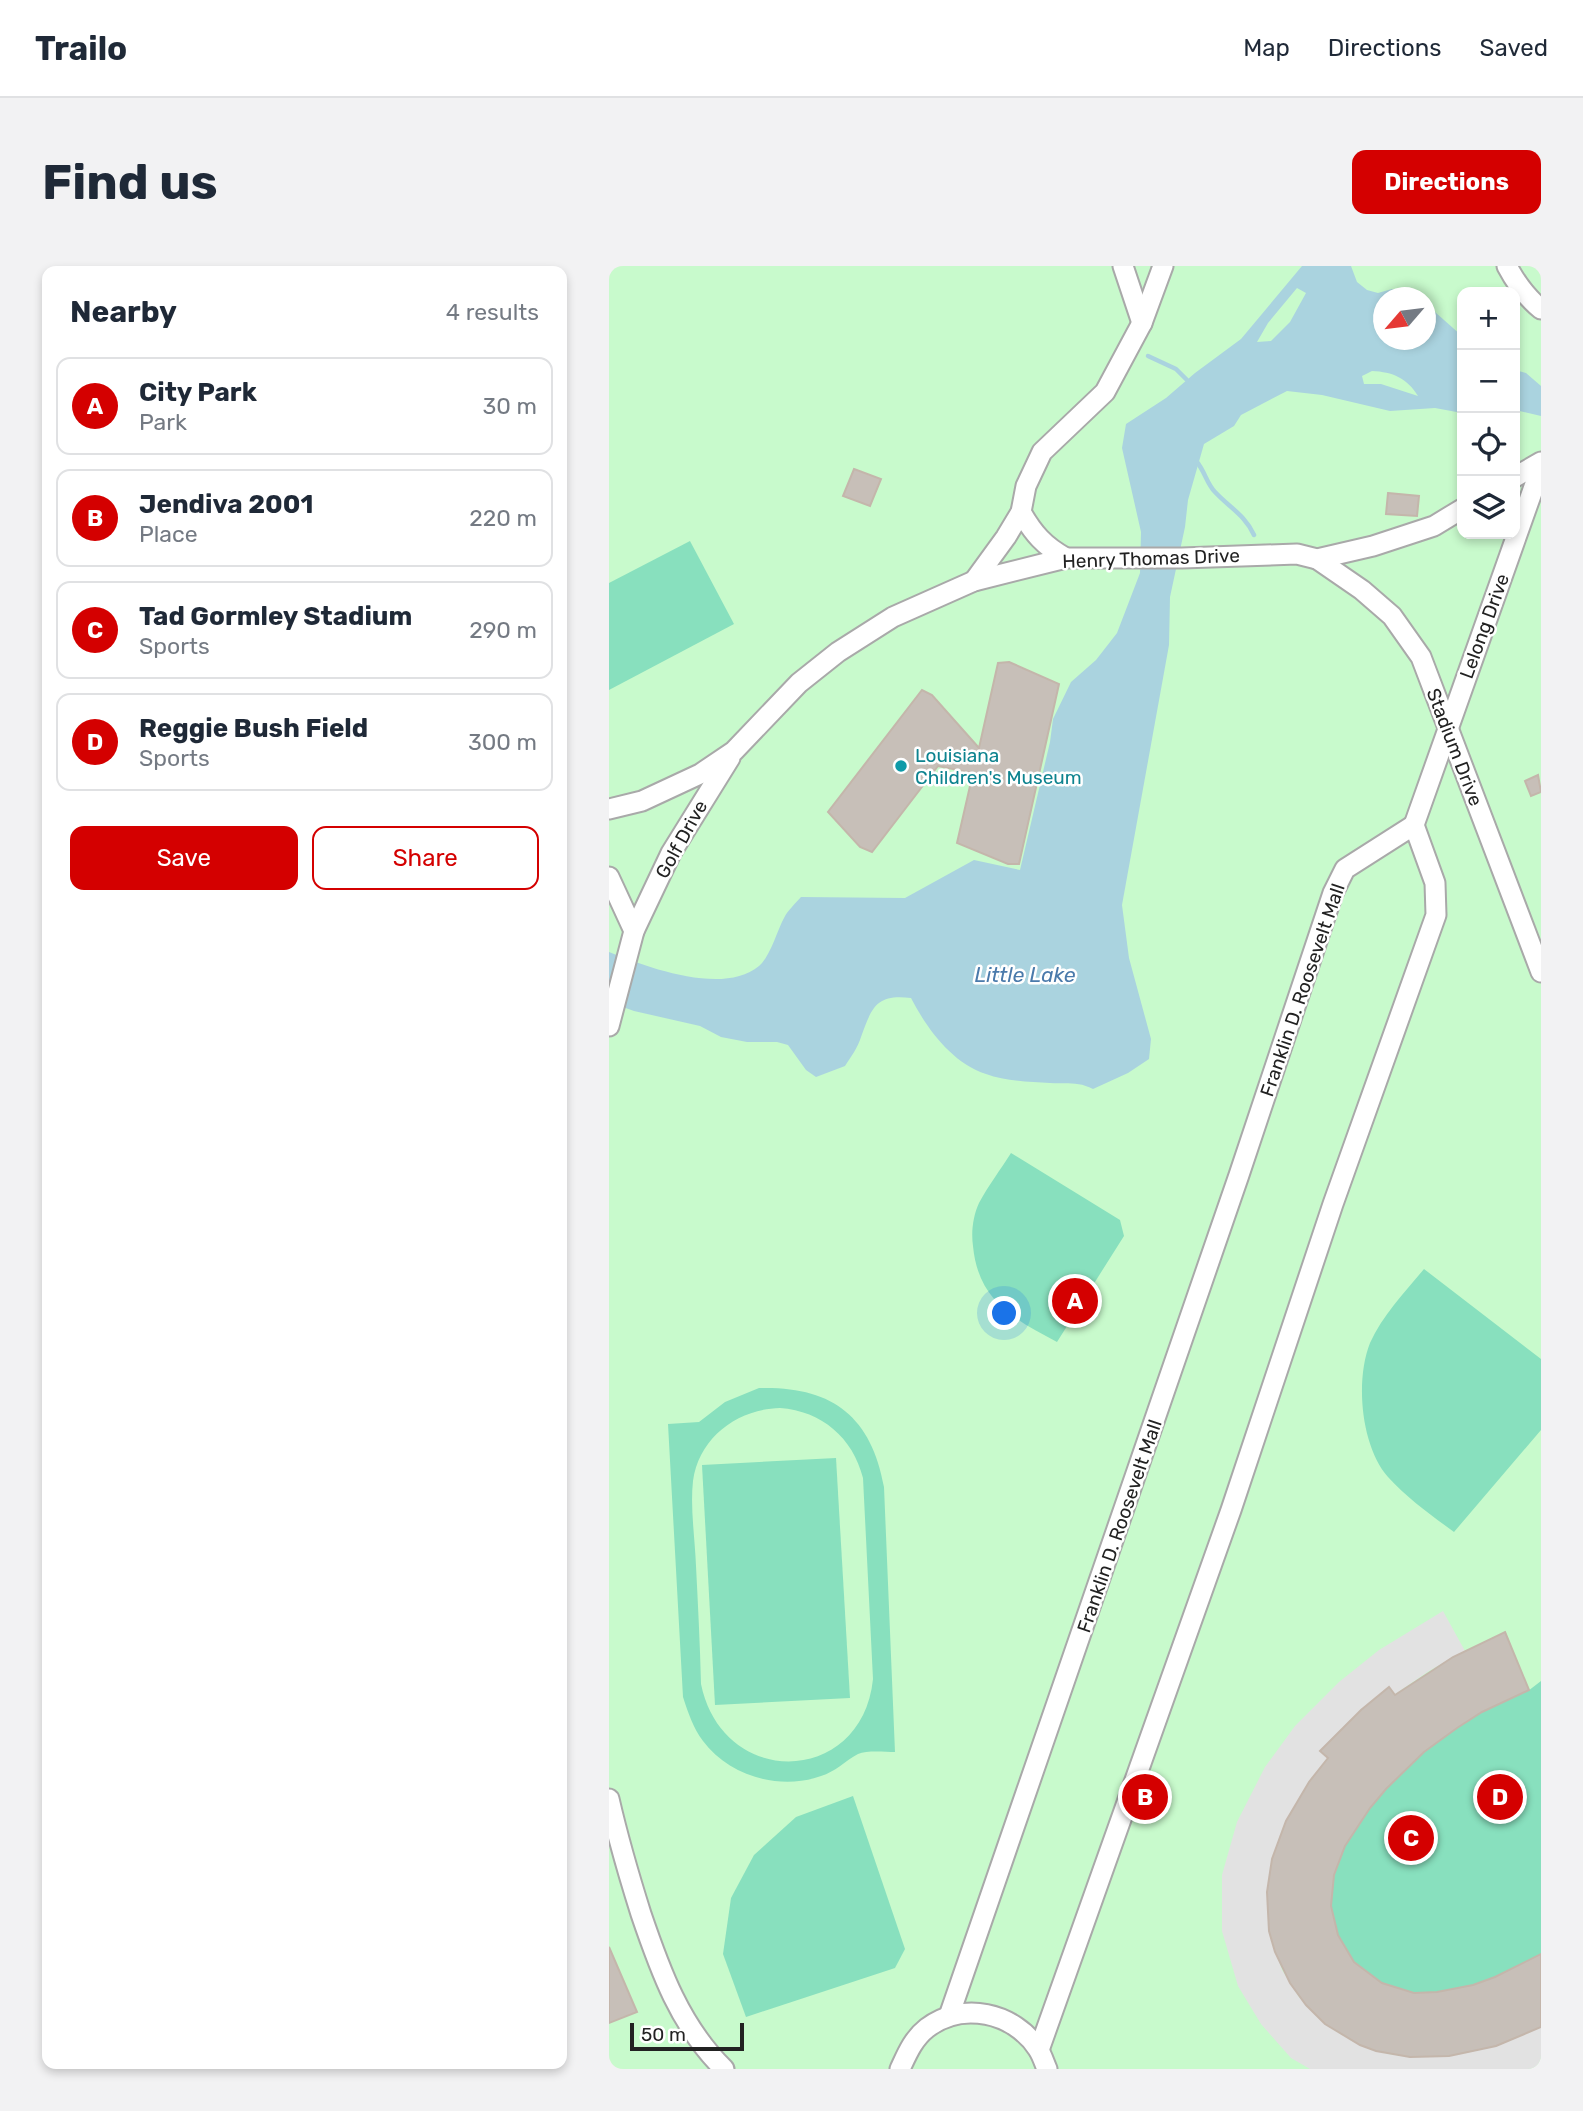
<!DOCTYPE html>
<meta charset="utf-8">
<style>
:root{--surface:#fff;--page:#f2f2f3;--text:#1f2937;--muted:#747a83;--line:#e0e1e3;--accent:#d40000}
body{margin:0;font-family:Rubik,sans-serif;background:var(--page);color:var(--text)}
.controls{position:absolute;right:21px;top:21px;display:grid;overflow:hidden;border-radius:14px;box-shadow:0 4px 10px #0003}
.controls button{width:63px;height:63px;display:grid;place-items:center;padding:0;border:0;border-bottom:2px solid var(--line);background:var(--surface);color:var(--text);font:35px sans-serif}
.compass{position:absolute;left:764px;top:21px;width:63px;height:63px;border-radius:50%;background:var(--surface);box-shadow:0 4px 10px #0003;rotate:242deg}
.scale{position:absolute;left:21px;bottom:18px;width:114px;box-sizing:border-box;padding-left:7px;border:4px solid #222;border-top:0;font-size:19px;line-height:24px;white-space:nowrap;color:#222;-webkit-text-stroke:5px #fff;paint-order:stroke}
.you{position:absolute;left:396px;top:1048px;width:24px;height:24px;margin:-18px;border:5px solid #fff;border-radius:50%;background:#1a73e8;box-shadow:0 0 0 10px #1a73e833}
.badge{display:grid;place-items:center;width:46px;height:46px;border-radius:50%;background:var(--accent);color:#fff;font-size:23px;font-weight:700}
.pin{position:absolute;translate:-50% -50%;border:4px solid #fff;box-shadow:0 2px 7px #0006}
.list{margin:0;padding:0;list-style:none}
h2{display:flex;justify-content:space-between;align-items:center;height:91px;margin:0;padding:0 28px;font-size:30px}
h2 small{font-size:23px;font-weight:400;color:var(--muted)}
.list li{display:grid;grid-template-columns:46px 1fr auto;gap:21px;align-items:center;box-sizing:border-box;height:98px;margin:0 14px 14px;padding:0 14px;border:2px solid var(--line);border-radius:14px}
.list b{display:block;font-size:26px;white-space:nowrap}
.list p{margin:0;font-size:23px;white-space:nowrap;color:var(--muted)}
.list em{font-size:23px;font-style:normal;color:var(--muted)}
.actions{display:flex;gap:14px;padding:21px 28px}
.actions a{flex:1;padding:16px 0;border:2px solid var(--accent);border-radius:14px;text-align:center;font-size:24px;color:var(--accent)}
.actions .main{background:var(--accent);color:#fff}
.icon{flex:none;width:38px;height:38px;fill:none;stroke:currentColor;stroke-width:2;stroke-linecap:round;stroke-linejoin:round}
.map{position:relative;flex:none;width:932px;height:1803px;overflow:hidden;border-radius:14px}
header{display:flex;align-items:center;gap:42px;box-sizing:border-box;height:98px;padding:0 35px;background:var(--surface);border-bottom:2px solid var(--line)}
header strong{font-size:33px}
nav{display:flex;gap:38px;margin-inline-start:auto;font-size:24px}
.intro{display:flex;align-items:center;justify-content:space-between;box-sizing:border-box;height:168px;padding:0 42px}
h1{margin:0;font-size:49px}
.button{padding:18px 32px;border-radius:14px;background:var(--accent);color:#fff;font-size:24px;font-weight:700}
main{display:flex;gap:42px;padding:0 42px}
aside{flex:1;background:var(--surface);border-radius:14px;box-shadow:0 4px 10px #0003}
.map>svg:first-child{display:block}
.park{fill:#c8facc;fill-rule:evenodd}
.pitch{fill:#88e0be;fill-rule:evenodd}
.parking{fill:#e2e2e2}
.water{fill:#aad3df;fill-rule:evenodd}
.lines{fill:none;stroke-linecap:round;stroke-linejoin:round}
.stream{stroke:#aad3df;stroke-width:4.5}
.building{fill:#c7bfb8;stroke:#c4b6ab;stroke-width:2}
.minor-casing{stroke:#a9a9a9;stroke-width:23}
.minor{stroke:#fff;stroke-width:19}
.culture-dot{fill:#0f9aa8;stroke:#fff;stroke-width:2.5}
.labels{text-anchor:middle;stroke-width:5;stroke-linejoin:round;paint-order:stroke}
.street-label{font-size:19px;fill:#222;stroke:#fff}
.culture-label{font-size:19px;fill:#0d838f;stroke:#fff;text-anchor:start}
.water-label{font-size:21px;font-style:italic;fill:#4a7aab;stroke:#fff}
</style>
<header>
<strong>Trailo</strong>
<nav><a>Map</a><a>Directions</a><a>Saved</a></nav>
</header>
<div class="intro"><h1>Find us</h1><a class="button">Directions</a></div>
<main>
<aside>
<h2>Nearby<small>4 results</small></h2>
<ul class="list">
<li><span class="badge">A</span><div><b>City Park</b><p>Park</p></div><em>30 m</em></li>
<li><span class="badge">B</span><div><b>Jendiva 2001</b><p>Place</p></div><em>220 m</em></li>
<li><span class="badge">C</span><div><b>Tad Gormley Stadium</b><p>Sports</p></div><em>290 m</em></li>
<li><span class="badge">D</span><div><b>Reggie Bush Field</b><p>Sports</p></div><em>300 m</em></li>
</ul>
<div class="actions"><a class="main">Save</a><a>Share</a></div>
</aside>
<div class="map">
<svg width="932" height="1803" viewBox="0 0 932 1803">
<rect width="100%" height="100%" fill="#f2efe9"/>
<path class="park" d="M0 0H932V1803H0ZM853 26H906V268H853ZM774 32H816V74H774Z"/>
<g class="pitch">
<path d="M81 275 125 358 0 424V317Z"/>
<path d="M402 887 511 954 515 970 448 1076C404 1053 369 1034 364 980 362 966 364 950 370 937 379 920 392 903 402 887Z"/>
<path d="M815 1003 932 1093V1164L845 1266C822 1249 799 1233 779 1211 752 1180 746 1115 761 1077 773 1050 796 1026 815 1003Z"/>
<path d="M150 1122C222 1120 262 1149 275 1221L286 1486C276 1486 258 1484 249 1488 236 1495 226 1506 212 1510 171 1525 120 1510 94 1475 84 1462 79 1446 74 1431L59 1158 90 1156 116 1136ZM171 1142C213 1145 244 1172 254 1212L264 1413C253 1520 114 1524 92 1418 91 1379 89 1339 87 1300 86 1272 81 1242 84 1215 90 1171 129 1143 171 1142Z"/>
<path d="M227 1192 241 1432 106 1439 93 1199Z"/>
<path d="M897 1367 919 1425 932 1415V1761C861 1795 790 1803 722 1761L721 1493 783 1423 787 1429 877 1376Z"/>
<path d="M244 1530 296 1683 286 1702 137 1751 114 1688 122 1632 145 1589 187 1551Z"/>
</g>
<path class="parking" d="M834 1345 856 1385 820 1405 785 1429 780 1421 776 1424 752 1444 712 1485 719 1492 700 1516 677 1555 663 1593 658 1626 660 1665 673 1704 690 1731 716 1758 751 1779 780 1788 801 1791 840 1790 887 1780 932 1761V1803H701L682 1792 652 1758 629 1720 613 1665V1609L628 1556 656 1501 686 1460 730 1416 770 1384Z"/>
<g class="water">
<path d="M693 0H742L748 16 758 24 769 27 783 23 802 31 774 32V74H816L817 38 853 70V147L826 142 781 145 713 129 678 125 632 149 625 160 595 178 579 234 576 261 561 331 560 379 513 639 520 692 542 773 540 793 519 807 484 823C469 815 457 818 441 817 421 816 396 815 377 808 343 797 318 763 302 732 267 728 263 741 252 771 249 781 242 791 236 800L207 811 197 804 179 779 168 776H138L112 771 91 760 25 745 0 736V686C38 701 114 730 150 700 161 691 168 665 175 652 179 644 186 638 192 631L296 632 365 594 411 604 441 476 444 453 462 416 487 394 508 367 531 307 532 266 513 182 517 158 557 132 586 107 632 73ZM688 22 697 27 681 56 662 75 648 76 659 57ZM763 105C784 106 798 112 809 130L772 118H755L753 110Z"/>
<path d="M906 104 917 107 932 120V150L906 144Z"/>
</g>
<g class="lines">
<g class="stream">
<path d="M539 90 567 103 578 114"/>
<path d="M588 196C596 206 598 218 606 226 621 242 636 249 645 269"/>
</g>
</g>
<g class="building">
<path d="M245 203 272 213 261 240 234 230Z"/>
<path d="M779 227 810 230 808 250 777 248Z"/>
<path d="M400 396 450 418 410 598H399L348 577 364 507 329 500 263 586 251 581 219 546 313 424 323 429 370 482 389 397Z"/>
<path d="M929 509 932 526 922 530 916 515Z"/>
<path d="M896 1366 920 1424 873 1446 848 1462 815 1486 777 1523 761 1542 736 1580 725 1609 722 1640 729 1669 745 1696 773 1717 805 1727 828 1726 864 1719 886 1711 932 1688V1761L887 1780 840 1790 801 1791 767 1785 751 1779 716 1758 697 1739 681 1717 666 1686 660 1665 658 1626 663 1593 677 1555 700 1516 719 1492 711 1485 752 1444 780 1421 786 1429 844 1391Z"/>
<path d="M0 1681 28 1746 0 1757Z"/>
</g>
<g class="lines">
<g class="minor-casing">
<g id="minor">
<path d="M514 0 533 57"/>
<path d="M898 0C907 17 917 31 932 43"/>
<path d="M906 211 932 196"/>
<path d="M412 246C424 267 435 280 457 292"/>
<path d="M708 293 753 324 783 350 812 391 932 706"/>
<path d="M365 315 397 271 412 246 417 220 433 186 496 126 533 57 554 0"/>
<path d="M0 543 33 535 91 508 125 485 190 417 229 386 284 351 365 315 457 292H573L688 288 708 293 764 280 825 260 853 243"/>
<path d="M805 559 932 201"/>
<path d="M0 611 25 665 0 760"/>
<path d="M25 665 62 587 121 492"/>
<path d="M0 1533C9 1572 20 1610 32 1648 51 1704 71 1760 115 1803"/>
<path d="M340 1750 630 909 724 627 736 603 805 559 826 617 827 649 724 938 622 1244 430 1784"/>
<path d="M291 1803C298 1788 304 1773 318 1762 353 1735 405 1746 429 1783 433 1789 435 1796 438 1803"/>
</g>
</g>
<use href="#minor" class="minor"/>
</g>
<circle class="culture-dot" cx="292" cy="500" r="7"/>
<g class="labels">
<g class="street-label">
<text transform="translate(542 292) rotate(-2)" y="7">Henry Thomas Drive</text>
<text transform="translate(875 360) rotate(-70)" y="7">Lelong Drive</text>
<text transform="translate(846 481) rotate(69)" y="7">Stadium Drive</text>
<text transform="translate(72 573) rotate(-61)" y="7">Golf Drive</text>
<text transform="translate(693 724) rotate(-71)" y="7">Franklin D. Roosevelt Mall</text>
<text transform="translate(510 1260) rotate(-71)" y="7">Franklin D. Roosevelt Mall</text>
</g>
<g class="culture-label">
<text x="306" y="496">Louisiana<tspan x="306" dy="22">Children's Museum</tspan></text>
</g>
<g class="water-label">
<text x="416" y="716">Little Lake</text>
</g>
</g>
</svg>
<div class="controls">
<button>+</button>
<button>−</button>
<button><svg class="icon" aria-label="locate" viewBox="0 0 24 24"><circle cx="12" cy="12" r="6"/><path d="M12 2v4M12 18v4M2 12h4M18 12h4"/></svg></button>
<button><svg class="icon" aria-label="layers" viewBox="0 0 24 24"><path d="M12 4l9 5-9 5-9-5zM3 14l9 5 9-5"/></svg></button>
</div>
<svg class="compass" viewBox="-18 -18 36 36"><path d="M0-13l5 13h-10z" fill="#e53935"/><path d="M0 13l5-13h-10z" fill="#747a83"/></svg>
<div class="scale">50 m</div>
<div class="you"></div>
<div class="pin badge" style="left:466px;top:1035px">A</div>
<div class="pin badge" style="left:536px;top:1531px">B</div>
<div class="pin badge" style="left:802px;top:1572px">C</div>
<div class="pin badge" style="left:891px;top:1531px">D</div>
</div>
</main>
